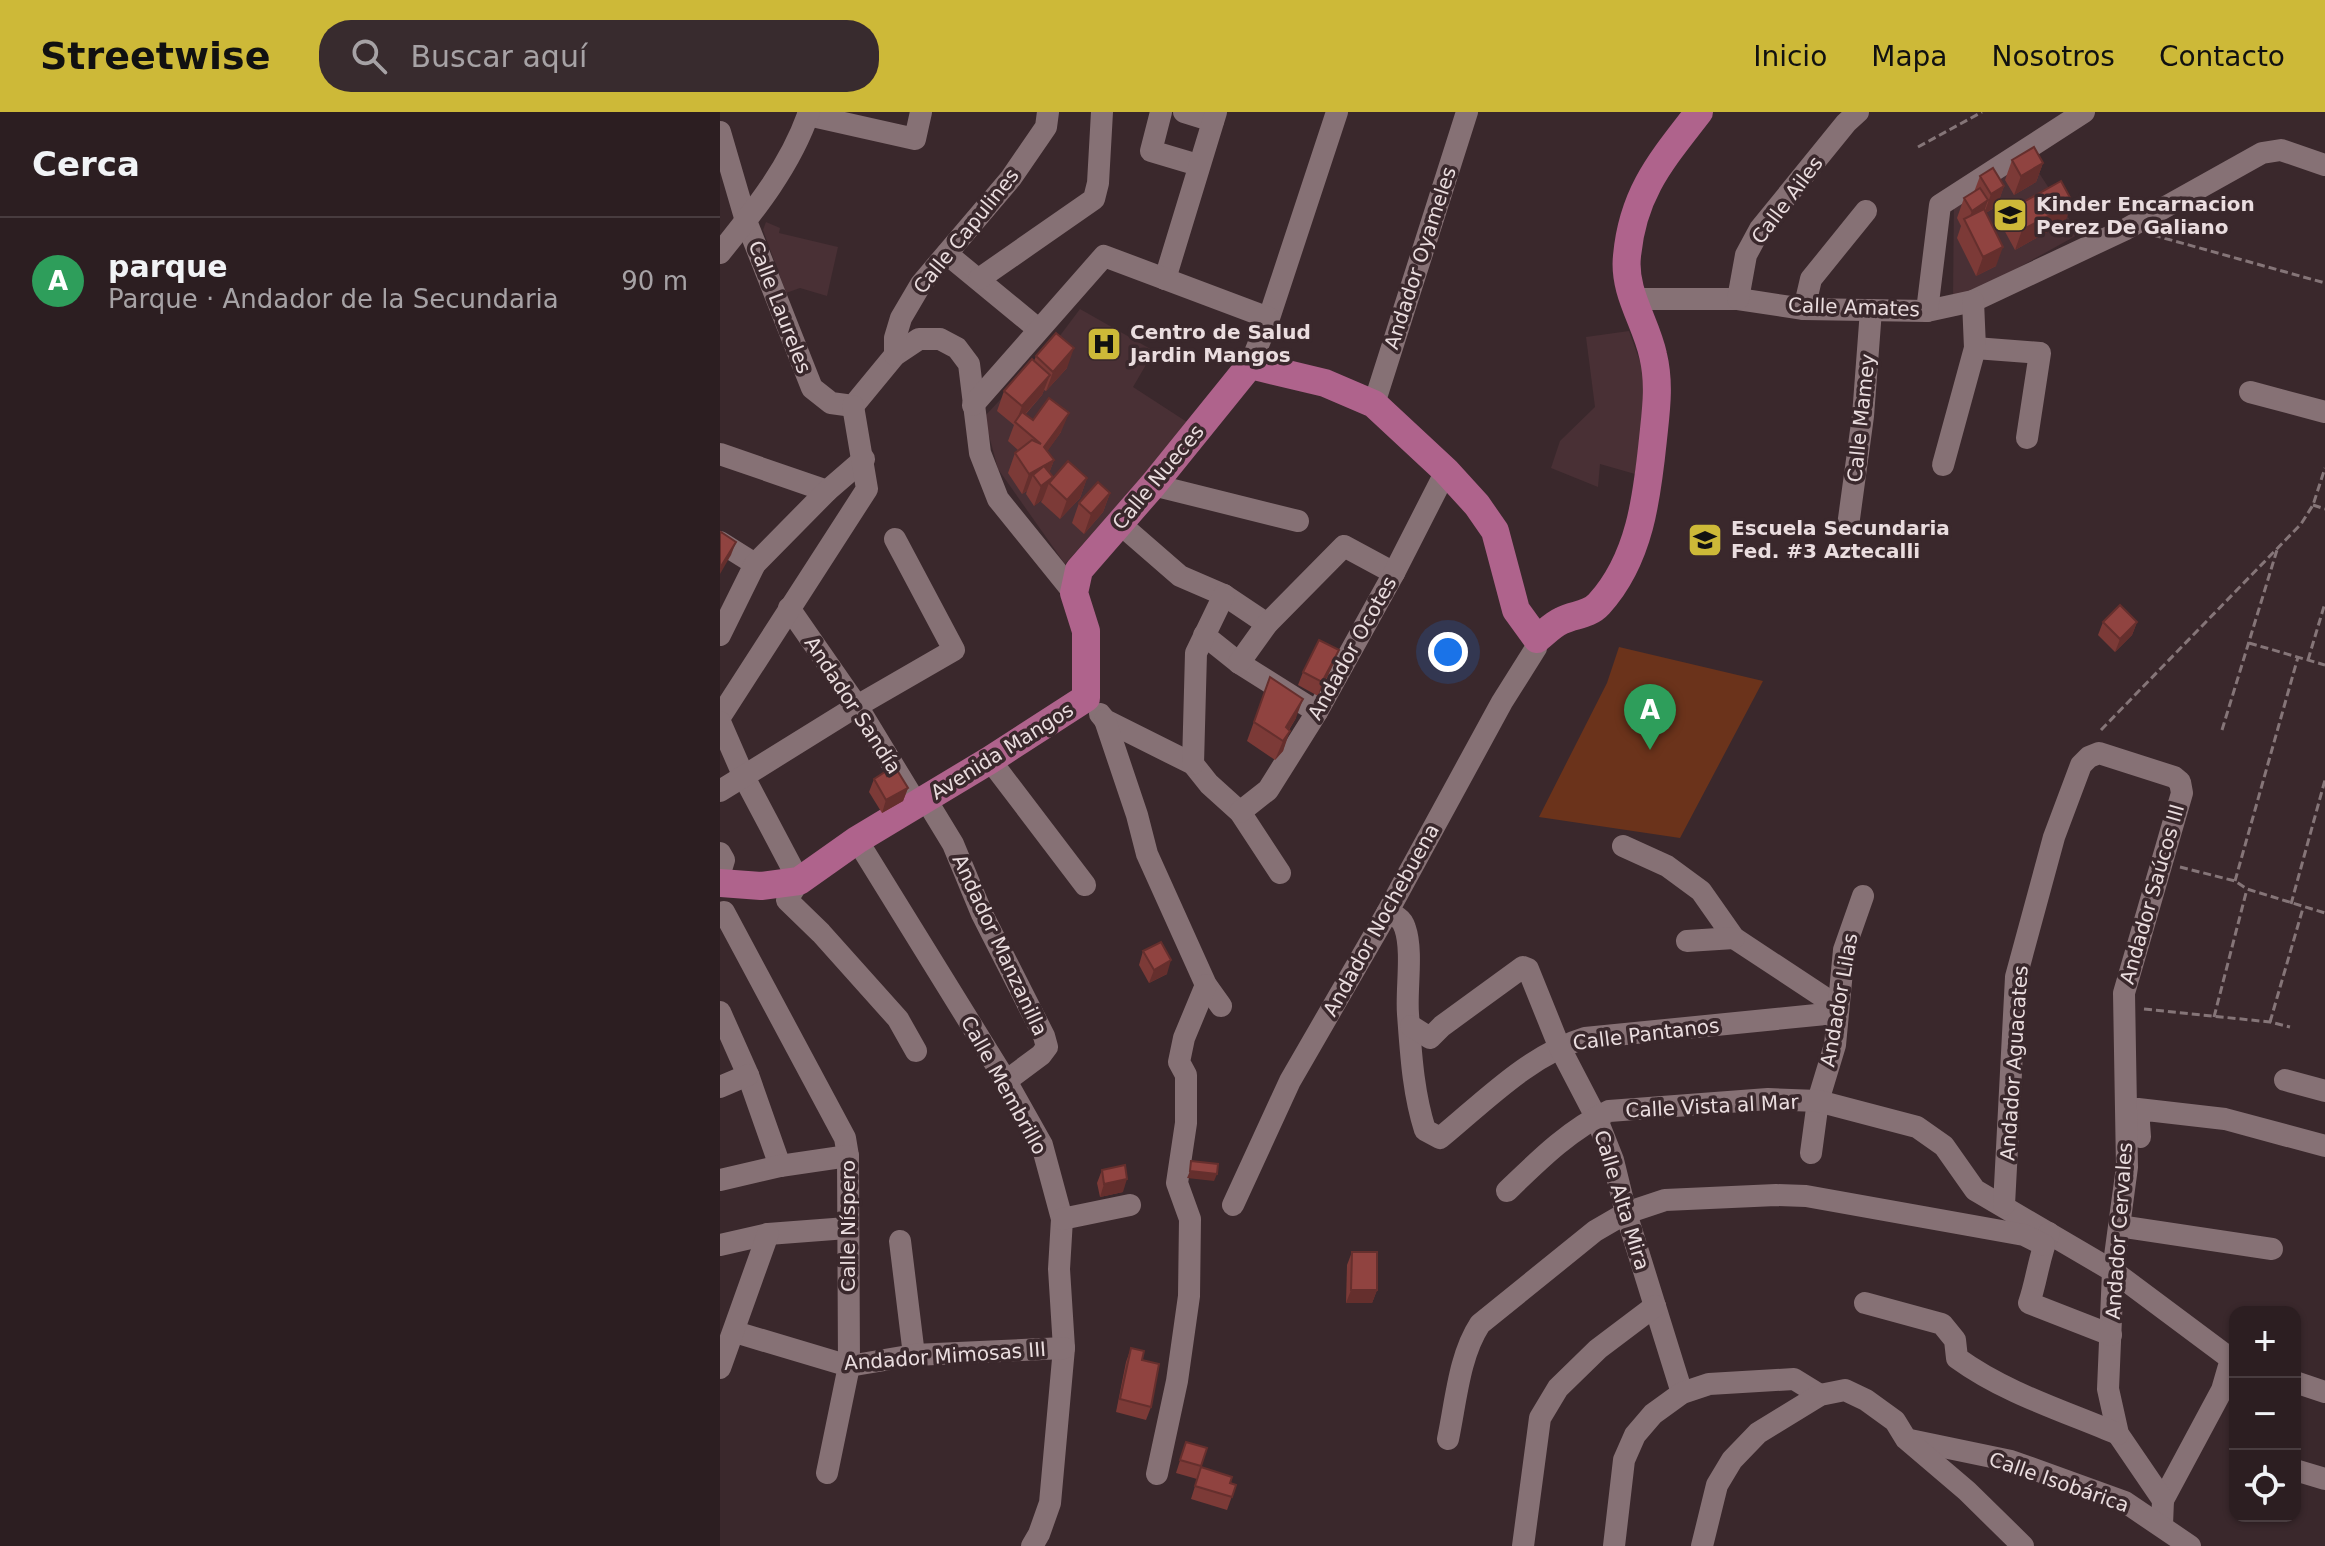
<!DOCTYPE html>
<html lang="es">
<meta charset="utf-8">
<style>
:root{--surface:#2c1e21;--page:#382b2e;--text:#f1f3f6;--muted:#a6a2a5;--line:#483c3f;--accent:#cdb938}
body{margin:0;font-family:"DejaVu Sans",sans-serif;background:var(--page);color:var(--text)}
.controls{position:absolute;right:24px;bottom:24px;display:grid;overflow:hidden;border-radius:16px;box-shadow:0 2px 6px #0004}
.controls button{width:72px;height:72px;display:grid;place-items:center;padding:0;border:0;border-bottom:2px solid var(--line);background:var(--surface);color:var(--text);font:40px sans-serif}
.you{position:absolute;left:728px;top:540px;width:28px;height:28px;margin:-20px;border:6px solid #fff;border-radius:50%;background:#1a73e8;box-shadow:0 0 0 12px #1a73e833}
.badge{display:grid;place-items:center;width:52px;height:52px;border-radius:50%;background:var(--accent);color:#fff;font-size:26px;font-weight:700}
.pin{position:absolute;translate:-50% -66px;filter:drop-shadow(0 2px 4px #0008)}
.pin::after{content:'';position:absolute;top:42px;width:28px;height:24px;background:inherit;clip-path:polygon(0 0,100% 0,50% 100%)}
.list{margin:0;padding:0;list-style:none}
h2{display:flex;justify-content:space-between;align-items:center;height:104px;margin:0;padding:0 32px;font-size:34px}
h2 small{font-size:26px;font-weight:400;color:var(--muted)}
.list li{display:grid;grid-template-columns:52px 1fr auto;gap:24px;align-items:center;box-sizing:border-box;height:128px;padding:0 32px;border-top:2px solid var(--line)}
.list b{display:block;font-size:30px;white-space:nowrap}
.list p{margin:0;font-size:26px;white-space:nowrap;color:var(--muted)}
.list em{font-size:26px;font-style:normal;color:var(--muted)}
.icon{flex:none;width:44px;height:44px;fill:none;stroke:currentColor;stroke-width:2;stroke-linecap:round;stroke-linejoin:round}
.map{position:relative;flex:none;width:1605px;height:1434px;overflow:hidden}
header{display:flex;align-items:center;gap:48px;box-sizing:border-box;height:112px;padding:0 40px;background:var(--accent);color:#111}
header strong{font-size:38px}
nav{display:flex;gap:44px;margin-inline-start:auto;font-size:28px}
.search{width:560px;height:72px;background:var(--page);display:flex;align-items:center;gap:20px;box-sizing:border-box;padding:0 28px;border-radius:32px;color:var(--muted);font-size:30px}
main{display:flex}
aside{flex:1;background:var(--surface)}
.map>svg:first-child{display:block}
.built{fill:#493035}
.green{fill:#6b331b}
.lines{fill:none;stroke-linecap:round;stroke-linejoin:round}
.path{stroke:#857578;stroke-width:3;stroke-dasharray:8 4;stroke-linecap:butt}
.minor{stroke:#867175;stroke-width:22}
.major{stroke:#af638c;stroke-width:28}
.wall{fill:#7c3a37}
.shaded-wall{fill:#652f2d}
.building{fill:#904340;stroke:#652f2d;stroke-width:2}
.labels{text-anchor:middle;stroke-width:7;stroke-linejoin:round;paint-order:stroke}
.street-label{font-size:20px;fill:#eadddf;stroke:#3a282c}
.poi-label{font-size:20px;font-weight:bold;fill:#eadddf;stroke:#3a282c;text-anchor:start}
</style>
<header>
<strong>Streetwise</strong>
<div class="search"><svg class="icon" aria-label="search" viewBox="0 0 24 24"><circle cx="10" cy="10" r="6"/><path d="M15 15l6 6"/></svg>Buscar aquí</div>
<nav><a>Inicio</a><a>Mapa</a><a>Nosotros</a><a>Contacto</a></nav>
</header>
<main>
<aside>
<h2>Cerca<small></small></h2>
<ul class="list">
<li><span class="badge" style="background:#2e9e5b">A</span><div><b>parque</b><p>Parque · Andador de la Secundaria</p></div><em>90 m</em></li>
</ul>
</aside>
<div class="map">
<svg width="1605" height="1434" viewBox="0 0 1605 1434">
<rect width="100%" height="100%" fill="#3a282c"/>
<g class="built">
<path d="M1306 41 1359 122 1233 192 1234 83Z"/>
<path d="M46 110 60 116 59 121 118 135 107 184 80 176 66 181 43 118Z"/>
<path d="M360 197 434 239 413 275 470 312 345 452 278 357 264 305 338 226 354 239 339 225Z"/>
<path d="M909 219 927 269 915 362 880 352 878 375 831 356 840 329 875 295 866 225Z"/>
</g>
<path class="green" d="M899 535 1043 569 960 726 819 705 887 571Z"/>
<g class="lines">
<g class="path">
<path d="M1198 35 1262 0"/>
<path d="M1433 123 1605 171"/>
<path d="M1593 393 1605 397"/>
<path d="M1529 531 1605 553"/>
<path d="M1588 548 1605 491"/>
<path d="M1381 618 1581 412 1593 393 1605 356"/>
<path d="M1502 618 1557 438"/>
<path d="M1460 755 1515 769 1527 777 1605 801"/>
<path d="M1515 769 1578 545"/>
<path d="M1571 792 1605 668"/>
<path d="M1424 897 1550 910 1570 915"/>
<path d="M1494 905 1527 777"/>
<path d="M1550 910 1583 796"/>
</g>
<g class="minor">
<path d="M441 0 431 39 478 53"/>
<path d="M464 0 493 9"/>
<path d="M88 3 195 27 201 0"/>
<path d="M0 20 26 109 92 276 111 291 133 294 175 243 199 227H220L237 236 249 252 260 341 278 387 354 481"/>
<path d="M0 141C35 98 71 53 89 0"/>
<path d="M227 142 318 217"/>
<path d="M259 167 374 87 378 71 382 0"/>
<path d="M445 167 496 0"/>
<path d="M912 187H1018L1084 197 1207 199 1253 189 1406 117 1542 41 1561 38 1605 53"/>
<path d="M1018 187 1026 143 1040 117 1126 11 1138 0"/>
<path d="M1084 197 1091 167 1146 99"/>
<path d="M1207 199 1220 93 1364 0"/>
<path d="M1255 236 1320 241 1307 326"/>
<path d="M175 243V226L181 206 201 172 291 66 326 15 328 0"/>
<path d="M530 253 549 206 617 0"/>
<path d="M1530 280 1605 300"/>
<path d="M654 292 747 0"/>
<path d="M253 293 384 144 549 206"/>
<path d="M0 342 107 379"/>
<path d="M1223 353 1255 236 1253 189"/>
<path d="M433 373 578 409"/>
<path d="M399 411 460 464 504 483 547 512"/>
<path d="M1128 414 1143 304 1151 198"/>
<path d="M0 430 35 452"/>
<path d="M69 496 137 594 196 691"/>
<path d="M0 523 35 452 107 379 144 347"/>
<path d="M484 523 519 551 597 600"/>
<path d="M519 551 547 512 624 434 674 461"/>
<path d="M380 602 385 608 473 652 489 672 520 700 560 761"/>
<path d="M0 605 147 377 133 294"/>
<path d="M385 608 417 703 427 742 486 873 501 894"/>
<path d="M0 610 24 665 79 769 67 788 101 821 178 907 196 939"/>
<path d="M270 648 365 773"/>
<path d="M473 652 476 541 504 483"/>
<path d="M0 679 137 594 234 538 175 427"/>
<path d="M205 686 233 732 262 802 324 924 327 935 321 943 286 969"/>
<path d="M520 700 548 678 597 600 674 461 726 359"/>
<path d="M137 728 286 969 322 1033 342 1107 339 1157 344 1236 330 1391 319 1422 312 1434"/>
<path d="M903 734 947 754 981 779 1014 826 1117 894"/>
<path d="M0 741 4 748 0 761"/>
<path d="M4 800 125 1026 128 1044 129 1254 107 1361"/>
<path d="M667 801C676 804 682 806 685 816 693 839 686 878 688 902 691 942 693 980 705 1018L720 1026C764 990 809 943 865 926L1116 901"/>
<path d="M967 829 1014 826"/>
<path d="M0 900 28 963 60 1054"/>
<path d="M691 914 710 926 722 914 803 855 808 857 839 934 876 1005 893 1048 906 1101 962 1281"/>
<path d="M1565 968 1605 979"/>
<path d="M0 975 28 963"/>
<path d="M1420 1025 1418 997 1505 1007 1605 1034"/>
<path d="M1091 1041 1098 989 1115 933 1124 838 1143 784"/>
<path d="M0 1068 60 1054 128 1044"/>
<path d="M787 1079C818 1049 850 1017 889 999L1048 987 1098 989 1197 1015 1224 1034 1255 1078 1393 1159 1511 1247 1502 1278 1443 1388"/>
<path d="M513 1093 570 969 667 801 782 590 816 536 817 527"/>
<path d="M1284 1093 1296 865 1334 725 1361 653 1369 645 1379 641 1454 665 1460 670 1462 681 1404 881 1407 1055 1393 1159 1388 1277 1398 1322 1443 1388 1442 1413"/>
<path d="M342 1107 410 1093"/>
<path d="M1399 1114 1552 1137"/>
<path d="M1329 1121C1319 1143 1317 1168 1309 1191L1391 1223"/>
<path d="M180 1129 194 1243"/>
<path d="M0 1133 48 1122 127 1116"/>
<path d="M1145 1191 1222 1212 1235 1228 1237 1246C1285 1281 1344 1299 1398 1322"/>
<path d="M15 1220 129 1254 194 1243 344 1236"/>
<path d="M0 1256 48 1122"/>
<path d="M1575 1270 1605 1280"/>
<path d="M728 1327C736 1289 739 1244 760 1212L875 1119 906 1101 945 1088 1056 1083 1086 1084 1304 1123 1324 1133"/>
<path d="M1190 1328 1291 1349 1405 1390 1470 1434"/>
<path d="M1575 1358 1605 1367"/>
<path d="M437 1362 457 1269 469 1184 470 1107 457 1071 466 1011V963L459 950 464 926 486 873"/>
<path d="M803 1434 820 1306 838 1276 878 1237 935 1194"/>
<path d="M894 1434 904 1348 915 1323 933 1302 962 1281 989 1272 1074 1267 1100 1283"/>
<path d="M982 1434 997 1373 1012 1348 1038 1321 1100 1283 1125 1278 1146 1288 1175 1309 1186 1327 1247 1379 1303 1434"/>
</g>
<path class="major" d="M0 771 41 774 79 769 137 728 270 648 366 586V519L354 481 359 458 433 373 530 253 605 271 654 292 726 359 757 393 775 419 796 498 817 527C824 522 832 513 841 509 854 502 868 504 879 492 920 447 927 385 933 327 936 298 940 272 933 243 926 210 903 180 907 144 913 80 942 48 979 0"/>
</g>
<g class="wall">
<path d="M1292 48 1323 51 1316 70 1294 83 1285 68Z"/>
<path d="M1260 64 1284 74 1277 94 1266 101 1276 154 1256 164 1237 126 1241 114 1237 106 1244 86 1254 80Z"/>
<path d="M1291 97 1345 110 1295 138 1283 116Z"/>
<path d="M316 244 347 256 326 279 324 278 322 283 305 303 313 308 341 320 327 339 334 348 329 361 333 365 367 366 360 386 340 407 321 390 323 387 314 394 306 382 307 379 302 382 288 361 295 341 298 338 288 329 294 313 277 299 284 279 314 249Z"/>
<path d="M390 381 383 400 364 422 352 411 359 391Z"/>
<path d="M1383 510H1417L1412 523 1395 540 1378 523Z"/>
<path d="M619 538 614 551 598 584 578 573 583 560Z"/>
<path d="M550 565 576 606 569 618 563 639 555 648 527 629Z"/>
<path d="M167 664 188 676 183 689 162 701 149 680 154 667Z"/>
<path d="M423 839 447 862 429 871 419 853Z"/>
<path d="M382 1058 403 1080 380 1085 377 1071Z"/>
<path d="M632 1140 657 1178 652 1191H626L627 1153Z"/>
<path d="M411 1236 422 1248 431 1295 426 1308 396 1300 406 1250Z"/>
<path d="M466 1330 481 1354 477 1367 456 1361Z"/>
<path d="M481 1355 516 1373 507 1398 471 1387Z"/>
</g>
<g class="shaded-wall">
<path d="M1323 51 1316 70 1294 83 1301 64Z"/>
<path d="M1284 74 1277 94 1264 102 1271 82Z"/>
<path d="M1268 88 1261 108 1247 112 1252 99Z"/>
<path d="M1353 91 1345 110 1295 138 1302 118Z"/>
<path d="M1283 135 1276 154 1256 164 1263 145Z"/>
<path d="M354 236 347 256 326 279 333 260Z"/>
<path d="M330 263 322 283 297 311H296L302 294Z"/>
<path d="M349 301 341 320 317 354 324 335Z"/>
<path d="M334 348 327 367 313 363 307 379 302 382 309 362Z"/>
<path d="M333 365 329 371 323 387 314 394 321 374Z"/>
<path d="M367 366 360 386 340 407 347 388Z"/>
<path d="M390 381 383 400 364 422 371 402Z"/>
<path d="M16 430 11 443 0 462V456Z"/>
<path d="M1417 510 1412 523 1395 540 1400 527Z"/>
<path d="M619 538 614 551 598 584 602 570Z"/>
<path d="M583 587 576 606 562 628 566 615Z"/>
<path d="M570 619 563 639 555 648 563 629Z"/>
<path d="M188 676 183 689 162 701 166 688Z"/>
<path d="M451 848 447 862 429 871 434 858Z"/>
<path d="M470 1059 497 1062 494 1069 467 1066Z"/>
<path d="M407 1067 403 1080 380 1085 384 1072Z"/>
<path d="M631 1178H657L652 1191H626Z"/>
</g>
<g class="building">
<path d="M1314 35 1323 51 1301 64 1292 48Z"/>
<path d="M1273 56 1284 74 1271 82 1260 64Z"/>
<path d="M1341 69 1353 91 1302 118 1291 97Z"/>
<path d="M1260 76 1268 88 1252 99 1244 86Z"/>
<path d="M1264 97 1283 135 1263 145 1244 107Z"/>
<path d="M336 221 354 236 333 260 316 244Z"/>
<path d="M312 247 330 263 302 294 284 279Z"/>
<path d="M329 286 349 301 324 335 334 348 309 362 295 341 312 328 321 332 295 310 302 300 313 308Z"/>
<path d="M348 349 367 366 347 388 329 371Z"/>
<path d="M324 354 333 365 321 374 313 363Z"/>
<path d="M378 370 390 381 371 402 359 391Z"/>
<path d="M1 420 16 430 0 456V422Z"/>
<path d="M1400 493 1417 510 1400 527 1383 510Z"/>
<path d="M599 528 619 538 602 570 583 560Z"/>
<path d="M550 565 583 587 566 615 570 619 563 629 534 610Z"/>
<path d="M177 658 188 676 166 688 154 667 165 660 167 664Z"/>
<path d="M441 830 451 848 434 858 423 839Z"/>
<path d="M471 1049 498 1052 497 1062 470 1059Z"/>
<path d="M405 1053 407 1067 384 1072 382 1058Z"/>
<path d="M632 1140H657V1178H631Z"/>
<path d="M411 1236 424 1239 422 1248 439 1252 431 1295 400 1287Z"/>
<path d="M466 1330 487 1336 481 1354 460 1348Z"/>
<path d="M481 1355 512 1365 510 1371 516 1373 512 1385 475 1374Z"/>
</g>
<defs>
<g id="school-square" transform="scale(1.8)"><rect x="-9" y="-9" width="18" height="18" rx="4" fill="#cdb938" stroke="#3a282c"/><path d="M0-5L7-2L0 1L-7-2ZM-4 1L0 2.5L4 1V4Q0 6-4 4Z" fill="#111"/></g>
<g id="hospital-square" transform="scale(1.8)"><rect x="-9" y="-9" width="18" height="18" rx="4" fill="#cdb938" stroke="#3a282c"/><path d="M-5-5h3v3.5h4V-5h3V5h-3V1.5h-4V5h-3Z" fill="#111"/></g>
</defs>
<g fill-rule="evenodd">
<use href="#school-square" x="1290" y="103"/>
<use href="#hospital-square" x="384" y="232"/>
<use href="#school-square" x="985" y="428"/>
</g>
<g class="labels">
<g class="street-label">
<text transform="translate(1067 88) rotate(-53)" y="7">Calle Ailes</text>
<text transform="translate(246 119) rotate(-51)" y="7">Calle Capulines</text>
<text transform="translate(700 146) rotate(-72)" y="7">Andador Oyameles</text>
<text transform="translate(60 195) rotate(69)" y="7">Calle Laureles</text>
<text transform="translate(1134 195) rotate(2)" y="7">Calle Amates</text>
<text transform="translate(1141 306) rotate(-84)" y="7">Calle Mamey</text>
<text transform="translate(438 365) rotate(-50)" y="7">Calle Nueces</text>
<text transform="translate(632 536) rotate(-61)" y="7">Andador Ocotes</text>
<text transform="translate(133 593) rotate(57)" y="7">Andador Sandía</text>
<text transform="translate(282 639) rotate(-32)" y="7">Avenida Mangos</text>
<text transform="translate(1432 782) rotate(-74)" y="7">Andador Saúcos III</text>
<text transform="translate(661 808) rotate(-61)" y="7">Andador Nochebuena</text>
<text transform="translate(280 833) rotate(65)" y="7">Andador Manzanilla</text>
<text transform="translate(1119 888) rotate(-80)" y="7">Andador Lilas</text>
<text transform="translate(926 922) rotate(-7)" y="7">Calle Pantanos</text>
<text transform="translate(1294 951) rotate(-86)" y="7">Andador Aguacates</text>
<text transform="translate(284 973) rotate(61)" y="7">Calle Membrillo</text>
<text transform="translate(992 994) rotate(-3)" y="7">Calle Vista al Mar</text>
<text transform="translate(902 1088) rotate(73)" y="7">Calle Alta Mira</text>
<text transform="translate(128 1114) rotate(-90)" y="7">Calle Níspero</text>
<text transform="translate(1399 1119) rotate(-86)" y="7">Andador Cervales</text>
<text transform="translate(225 1244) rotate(-4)" y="7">Andador Mimosas III</text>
<text transform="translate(1339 1370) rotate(19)" y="7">Calle Isobárica</text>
</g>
<g class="poi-label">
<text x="1316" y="99">Kinder Encarnacion<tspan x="1316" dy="23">Perez De Galiano</tspan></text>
<text x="410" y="227">Centro de Salud<tspan x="410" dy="23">Jardin Mangos</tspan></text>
<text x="1011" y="423">Escuela Secundaria<tspan x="1011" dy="23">Fed. #3 Aztecalli</tspan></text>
</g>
</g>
</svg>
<div class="controls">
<button>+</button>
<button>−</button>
<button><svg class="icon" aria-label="locate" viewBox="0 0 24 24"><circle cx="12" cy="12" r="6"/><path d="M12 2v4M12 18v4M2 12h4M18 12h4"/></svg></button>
</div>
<div class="you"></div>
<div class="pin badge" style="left:930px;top:638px;background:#2e9e5b">A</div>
</div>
</main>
